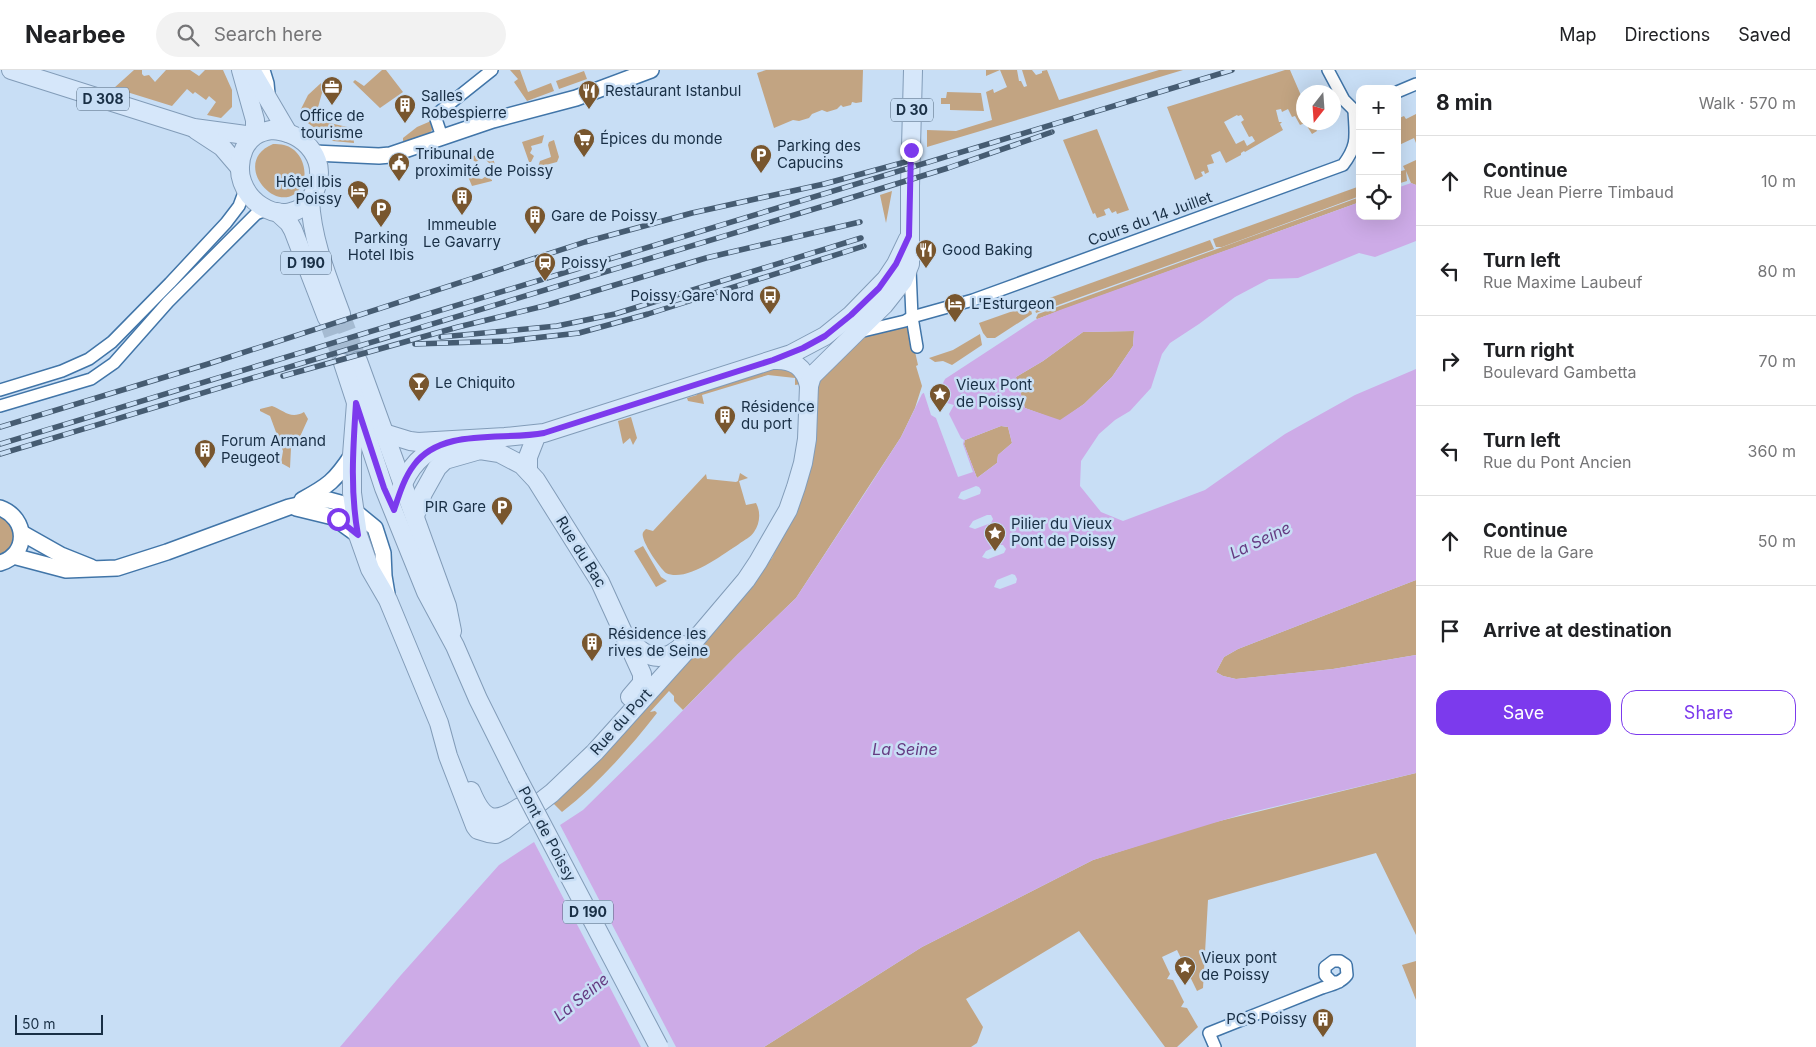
<!DOCTYPE html>
<meta charset="utf-8">
<style>
:root{--surface:#fff;--page:#f2f2f2;--text:#202124;--muted:#757577;--line:#e0e0e0;--accent:#7c3aed}
body{margin:0;font-family:Inter,sans-serif;background:var(--page);color:var(--text)}
.controls{position:absolute;right:15px;top:15px;display:grid;overflow:hidden;border-radius:10px;box-shadow:0 5px 20px #0002}
.controls button{width:45px;height:45px;display:grid;place-items:center;padding:0;border:0;border-bottom:1px solid var(--line);background:var(--surface);color:var(--text);font:25px sans-serif}
.compass{position:absolute;left:1296px;top:15px;width:45px;height:45px;border-radius:50%;background:var(--surface);box-shadow:0 5px 20px #0002;rotate:197deg}
.scale{position:absolute;left:15px;bottom:12px;width:88px;box-sizing:border-box;padding-left:5px;border:2px solid #192f45;border-top:0;font-size:14px;line-height:18px;white-space:nowrap;color:#192f45;-webkit-text-stroke:4px #c8def5;paint-order:stroke}
.stop{position:absolute;width:15px;height:15px;margin:-11px;border:4px solid #7c3aed;border-radius:50%;background:#fff}
.stop.end{background:#7c3aed;border-color:#fff;box-shadow:0 1px 5px #0008}
.list{margin:0;padding:0;list-style:none}
h2{display:flex;justify-content:space-between;align-items:center;height:65px;margin:0;padding:0 20px;font-size:21px}
h2 small{font-size:16px;font-weight:400;color:var(--muted)}
.list li{display:grid;grid-template-columns:32px 1fr auto;gap:15px;align-items:center;box-sizing:border-box;height:90px;padding:0 20px;border-top:1px solid var(--line)}
.list b{display:block;font-size:19px;white-space:nowrap}
.list p{margin:0;font-size:16px;white-space:nowrap;color:var(--muted)}
.list em{font-size:16px;font-style:normal;color:var(--muted)}
.actions{display:flex;gap:10px;padding:15px 20px}
.actions a{flex:1;padding:11px 0;border:1px solid var(--accent);border-radius:15px;text-align:center;font-size:18px;color:var(--accent)}
.actions .main{background:var(--accent);color:#fff}
.icon{flex:none;width:28px;height:28px;fill:none;stroke:currentColor;stroke-width:2;stroke-linecap:round;stroke-linejoin:round}
.map{position:relative;flex:none;width:1416px;height:977px;overflow:hidden}
header{display:flex;align-items:center;gap:30px;box-sizing:border-box;height:70px;padding:0 25px;background:var(--surface);border-bottom:1px solid var(--line)}
header strong{font-size:24px}
nav{display:flex;gap:28px;margin-inline-start:auto;font-size:18px}
.search{width:350px;height:45px;background:var(--page);display:flex;align-items:center;gap:12px;box-sizing:border-box;padding:0 18px;border-radius:28px;color:var(--muted);font-size:19px}
main{display:flex}
aside{flex:1;background:var(--surface)}
.map>svg:first-child{display:block}
.green{fill:#c2a482;fill-rule:evenodd}
.water{fill:#cdabe7;fill-rule:evenodd}
.pier{fill:#c8def5}
.lines{fill:none;stroke-linecap:round;stroke-linejoin:round}
.primary-tunnel{stroke:#a5bbd2;stroke-width:18;stroke-dasharray:18 9;stroke-linecap:butt}
.street-casing{stroke:#4175a8;stroke-width:14}
.secondary-casing{stroke:#4175a8;stroke-width:18}
.primary-casing{stroke:#829cb8;stroke-width:20}
.street{stroke:#fff;stroke-width:11}
.secondary{stroke:#fff;stroke-width:15}
.primary{stroke:#d6e7fa;stroke-width:18}
.rail-casing{stroke:#465c72;stroke-width:5.5}
.rail{stroke:#c8def5;stroke-width:4;stroke-dasharray:11;stroke-linecap:butt}
.primary-bridge-casing{stroke:#829cb8;stroke-width:20;stroke-linecap:butt}
.primary-bridge{stroke:#d6e7fa;stroke-width:18}
.route{stroke:#7c3aed;stroke-width:6}
.labels{text-anchor:middle;stroke-width:5;stroke-linejoin:round;paint-order:stroke}
.shield{fill:#c8def5;stroke:#4e647a;stroke-width:1}
.shield-label{font-size:14px;font-weight:bold;fill:#192f45}
.poi-label{font-size:15px;fill:#192f45;stroke:#c8def5;text-anchor:start}
.street-label{font-size:15px;fill:#192f45;stroke:#c8def5}
.water-label{font-size:16px;font-style:italic;fill:#653b82;stroke:#c8def5}
</style>
<header>
<strong>Nearbee</strong>
<div class="search"><svg class="icon" aria-label="search" viewBox="0 0 24 24"><circle cx="10" cy="10" r="6"/><path d="M15 15l6 6"/></svg>Search here</div>
<nav><a>Map</a><a>Directions</a><a>Saved</a></nav>
</header>
<main>
<div class="map">
<svg width="1416" height="977" viewBox="0 0 1416 977">
<rect width="100%" height="100%" fill="#c8def5"/>
<g class="green">
<path d="M134 0H142V4L144 6 149 5 155 12 166 0H190L199 6 205 0H223L232 20V37L221 48 207 45 216 32 209 26 206 30 195 22 193 24 187 19 172 36 114 18Z"/>
<path d="M382 0H386L403 22 380 38 353 12 355 10 364 16Z"/>
<path d="M510 0H520L528 22 551 13 554 21 527 31 514 12 518 9Z"/>
<path d="M766 0H863L862 32 856 33 852 32 851 35 843 37 841 35 837 39 827 42 822 40 812 44 809 48 799 51 793 50 774 58 757 3Z"/>
<path d="M986 0H1017L1019 11H1021L1024 17 1027 16 1022 0H1032L1036 5 1042 3V1L1047 0 1059 30 1159 0H1183L927 77V60L956 61 992 50 986 22 993 19 994 23 1007 17 1000 0 986 6Z"/>
<path d="M1285 0H1290L1303 30 1304 52 1313 53 1317 61 1312 64 1305 53 1300 55 1295 46 1292 47 1288 39 1282 42 1281 39 1276 40 1279 52H1282L1280 54 1283 60 1245 82 1244 81 1241 83V85L1226 93 1220 81 1211 85 1214 93 1207 95 1209 102 1205 104 1204 101 1201 102 1203 106 1195 110 1167 37ZM1237 45 1238 46 1241 45 1244 50 1241 52 1249 67 1252 66 1255 71 1247 76 1244 70 1236 74 1224 52Z"/>
<path d="M584 1 587 9 559 19 556 11Z"/>
<path d="M321 13 322 23 317 41 311 43 301 39 308 25Z"/>
<path d="M947 22 981 23 984 41 950 40V34H941V28H946Z"/>
<path d="M1416 44V73L1414 68 1397 76V66L1401 64 1397 55V49L1404 46 1406 49Z"/>
<path d="M298 46 352 58 354 73 333 71Z"/>
<path d="M431 51 433 59C428 67 411 72 403 71V68L417 57Z"/>
<path d="M1097 59 1129 140 1117 144 1116 141 1112 143 1109 138 1104 140 1106 145 1097 148 1095 143 1093 144 1063 70Z"/>
<path d="M544 65 542 73 531 76 532 79 530 83 534 86 531 92H529L522 72Z"/>
<path d="M554 70 559 87 557 92 538 97 540 91 551 87 548 75 549 72Z"/>
<path d="M273 74C276 74 281 74 284 75 301 79 309 100 302 115 282 153 227 93 273 74Z"/>
<path d="M491 81 497 102 490 99 489 93 485 89H481L476 92 471 89 470 87Z"/>
<path d="M1416 90V115L1411 113 1406 101 1407 111 1397 114V102L1405 100 1403 96Z"/>
<path d="M467 96 473 99V104L475 108 482 109 486 106 492 110V111L472 116 464 97Z"/>
<path d="M1360 116V126L1222 177H1216L1213 169Z"/>
<path d="M892 121 886 153 880 125Z"/>
<path d="M1360 127V132L1037 249 1036 248 1038 244Z"/>
<path d="M1210 170 1214 179 1036 243 1033 234Z"/>
<path d="M1030 235 1032 244 995 268H987L983 263 979 253Z"/>
<path d="M909 255 918 295 916 296 922 316 915 338 901 367 796 528 738 584 683 640 674 631V626L669 621 650 642 655 641 657 643C629 679 598 714 562 742L550 730 772 488 778 475 818 307 852 269Z"/>
<path d="M1134 261 1133 276 1112 307 1084 334 1060 351 1025 338 1016 307 1043 291 1083 262Z"/>
<path d="M980 264 982 275 952 295 943 291 935 292 929 288 953 280Z"/>
<path d="M779 297 794 299 801 314 795 315V308L768 305 702 325 704 334 688 331 687 328 697 325 696 320Z"/>
<path d="M272 336C284 340 290 350 304 342L308 349 298 371 291 378 290 398 281 393 283 381 270 346 260 341V339Z"/>
<path d="M631 347 637 368 633 375 630 368 623 374 618 351Z"/>
<path d="M1001 356 1008 357 1012 373 998 385 997 393 977 408 964 374 965 370Z"/>
<path d="M740 403 748 408 739 411 746 435 756 433C761 442 760 454 754 462 751 467 744 470 739 474 722 485 686 513 666 503 659 497 645 476 643 467 642 463 643 462 646 459L653 461 706 404 707 409 736 412 738 411Z"/>
<path d="M0 446C3 448 8 450 11 452 21 464 12 480 0 485Z"/>
<path d="M643 476 661 507 667 511 656 517 634 481Z"/>
<path d="M1416 510V585L1333 599 1236 609 1223 606 1216 602 1224 587 1238 579Z"/>
<path d="M1416 703V865L1376 783 1208 830 1203 918 1197 921 1177 880 1162 887 1170 904 1167 909 1173 910 1184 932 1181 937 1187 938 1198 957 1177 977H1165L1079 861 966 929 983 957 977 973 971 977H764L922 877 1093 790 1203 755Z"/>
<path d="M1416 891V930L1402 895Z"/>
</g>
<path class="water" d="M1411 113 1416 115V171L1375 187 1359 183 1298 208 1269 209 1235 227 1199 254 1170 273 1162 284 1151 318 1130 341 1115 350 1099 364 1081 391 1080 416 1101 442 1123 451 1205 420 1285 364 1355 325 1416 299V510L1238 579 1224 587 1216 602 1223 606 1236 609 1333 599 1416 585V703L1240 745 1093 790 922 877 764 977H340L401 905 499 795 583 740 655 669 738 584 796 528 867 420 901 367 922 324 1035 250 1060 240 1360 132V146H1397V118ZM1134 261 1133 276 1112 307 1084 334 1060 350 1025 338 1016 307 1043 291 1083 262ZM1001 356 1008 357 1012 373 998 385 997 393 977 408 964 374 965 370ZM976 416 979 417 981 420 980 424 964 430 958 428 961 422ZM987 445H991L993 449 991 453 975 459 969 457 973 451ZM1000 475H1003L1006 479 1004 483 988 489 982 487 986 481ZM1012 504 1015 505 1017 509 1016 513 1000 519 994 517 997 510Z"/>
<g class="pier">
<path d="M939 308 945 309 941 317 947 333 954 335 949 344 961 368 964 370 963 374 973 402 958 407 936 348 931 345 923 320Z"/>
<path d="M559 753 676 977H641L533 770Z"/>
</g>
<g class="lines">
<g class="primary-tunnel">
<path d="M341 244 358 291"/>
<path d="M327 248 343 293"/>
</g>
<g class="street-casing">
<g id="street">
<path d="M264 0 268 13 269 24"/>
<path d="M1328 0 1344 30 1354 40"/>
<path d="M1397 22 1416 14"/>
<path d="M442 67 436 49 438 43 492 0"/>
<path d="M910 200 912 247 917 277"/>
<path d="M859 262 905 251 912 247 973 230 1343 95C1359 74 1355 65 1354 40"/>
<path d="M0 320 62 301 89 289 112 272 170 213 226 153 239 136 245 120"/>
<path d="M0 336 91 309 114 293 168 232 256 144 268 139"/>
<path d="M1215 977 1209 963 1322 918C1331 915 1341 913 1347 905L1346 895 1340 891H1333L1325 897V905L1332 912H1339"/>
</g>
</g>
<g class="secondary-casing">
<g id="secondary">
<path d="M314 83 379 86 390 85 493 50 576 28 651 0"/>
<path d="M302 430C328 416 335 411 352 385"/>
<path d="M0 438C28 448 29 485 0 493"/>
<path d="M296 438 333 447 358 465"/>
<path d="M22 463 61 485 91 497"/>
<path d="M13 486 66 500 117 498 167 482 289 437 316 431 329 430 340 433 353 440 375 458 383 483 384 506 387 524"/>
</g>
</g>
<g class="primary-casing">
<g id="primary">
<path d="M11 0 194 58 253 66"/>
<path d="M241 0 255 50V65"/>
<path d="M251 0 288 63"/>
<path d="M196 60 222 77 240 98"/>
<path d="M271 60C306 61 332 93 312 126 288 167 223 127 244 79 250 67 258 62 271 60Z"/>
<path d="M310 130C312 170 327 206 341 244"/>
<path d="M277 142 289 153 293 160 327 248"/>
<path d="M774 290C793 289 805 297 809 316"/>
<path d="M358 291 447 536 452 561"/>
<path d="M343 293 384 418 426 522 455 576 478 629 517 707"/>
<path d="M356 333 352 385V423L358 465 370 499 388 530 439 653 448 686 475 756 478 760 488 763 496 764 504 760 552 723 595 682 685 582 746 510 758 492 788 440 796 417 803 393 807 369 809 316 812 306 884 235 903 211 910 194V116L913 0"/>
<path d="M384 363 410 371 418 372 505 367 544 363 791 284 825 266 851 245 886 209 896 194 908 169"/>
<path d="M528 400V387L537 364"/>
<path d="M400 421C409 397 422 382 446 374"/>
<path d="M415 446 423 423 437 398 445 390 480 380 499 383 522 395 536 410 600 512 642 604V613L630 627"/>
<path d="M629 570C647 588 662 595 683 575"/>
<path d="M471 721C483 750 493 755 520 737"/>
</g>
</g>
<use href="#street" class="street"/>
<use href="#secondary" class="secondary"/>
<use href="#primary" class="primary"/>
<g class="rail-casing">
<g id="rail">
<path d="M441 267 557 256 615 244 861 168"/>
<path d="M415 274 507 271 579 263 648 244 864 176"/>
<path d="M283 306 458 257 544 236 706 188 860 152"/>
<path d="M0 357 208 294 585 172 692 143 824 114 909 91"/>
<path d="M0 374 1232 0"/>
<path d="M0 384 834 133 948 98 1052 62"/>
</g>
</g>
<use href="#rail" class="rail"/>
<g class="primary-bridge-casing">
<path id="primary-bridge" d="M517 707 659 977"/>
</g>
<use href="#primary-bridge" class="primary-bridge"/>
</g>
<g class="lines">
<path class="route" d="M338 449 358 465C350 421 353 378 356 333L384 418 394 440C399 425 404 408 414 395 442 357 504 371 544 363L773 290 803 278 825 266 851 245 879 218 896 194 909 166 911 80"/>
</g>
<defs>
<g id="office-pin" transform="scale(1.125)"><path d="M0 17L-7.5 6A9.5 9.5 0 1 1 7.5 6Z" fill="#78562e" stroke="#c8def5"/><path d="M-6-3h4V-5.5h4V-3h4V5H-6ZM-1-4.5V-3h2v-1.5ZM-6 0V1H6V0Z" fill="#fff"/></g>
<g id="restaurant-pin" transform="scale(1.125)"><path d="M0 17L-7.5 6A9.5 9.5 0 1 1 7.5 6Z" fill="#78562e" stroke="#c8def5"/><path d="M-5-6h1v4h1v-4h1v4h1v-4h1v5L-1.5 .5V6h-2V.5L-5-1ZM5-6V6H3V1.5H1.5Q1.5-4 5-6Z" fill="#fff"/></g>
<g id="building-pin" transform="scale(1.125)"><path d="M0 17L-7.5 6A9.5 9.5 0 1 1 7.5 6Z" fill="#78562e" stroke="#c8def5"/><path d="M-4-6H4V6H1V3H-1V6H-4ZM-2.5-4.3h1.7v1.8h-1.7ZM.8-4.3h1.7v1.8H.8ZM-2.5-1h1.7V.8h-1.7ZM.8-1h1.7V.8H.8Z" fill="#fff"/></g>
<g id="supermarket-pin" transform="scale(1.125)"><path d="M0 17L-7.5 6A9.5 9.5 0 1 1 7.5 6Z" fill="#78562e" stroke="#c8def5"/><path d="M-6-5.5h2.5l.6 2H6L4.5 2H-2.5L-4.4-4H-6ZM-1.5 3.2a1.3 1.3 0 1 0 .1 0ZM3 3.2a1.3 1.3 0 1 0 .1 0Z" fill="#fff"/></g>
<g id="parking-pin" transform="scale(1.125)"><path d="M0 17L-7.5 6A9.5 9.5 0 1 1 7.5 6Z" fill="#78562e" stroke="#c8def5"/><path d="M-3.5-5.5H1a3.5 3.5 0 0 1 0 7H-1V5.5H-3.5ZM-1-3.4V-.6H.8a1.4 1.4 0 0 0 0-2.8Z" fill="#fff"/></g>
<g id="civic-pin" transform="scale(1.125)"><path d="M0 17L-7.5 6A9.5 9.5 0 1 1 7.5 6Z" fill="#78562e" stroke="#c8def5"/><path d="M-.6-6.5H3V-4.5H.6V-3L4-1V1h2V6H-6V1h2V-1L-.6-3ZM-1.2 2.5V6h2.4V2.5Z" fill="#fff"/></g>
<g id="hotel-pin" transform="scale(1.125)"><path d="M0 17L-7.5 6A9.5 9.5 0 1 1 7.5 6Z" fill="#78562e" stroke="#c8def5"/><path d="M-6-4.5h1.5V1H6V5H4.5V3h-9V5H-6ZM-4 0a1.8 1.8 0 1 1 3.6 0ZM.5 0V-2.5h3Q6-2.5 6 0Z" fill="#fff"/></g>
<g id="station-pin" transform="scale(1.125)"><path d="M0 17L-7.5 6A9.5 9.5 0 1 1 7.5 6Z" fill="#78562e" stroke="#c8def5"/><path d="M-3-6H3Q5-6 5-4V2Q5 4 3 4L4.5 6H3L1.5 4h-3L-3 6H-4.5L-3 4Q-5 4-5 2V-4Q-5-6-3-6ZM-3.5-4v3h7v-3ZM-3.5 1v1.5H-2V1ZM2 1v1.5H3.5V1Z" fill="#fff"/></g>
<g id="bus-pin" transform="scale(1.125)"><path d="M0 17L-7.5 6A9.5 9.5 0 1 1 7.5 6Z" fill="#78562e" stroke="#c8def5"/><path d="M-5-6H5V4H4V6H2V4H-2V6H-4V4H-5ZM-3.5-4V0h7V-4ZM-3.5 1.2v1.5H-2V1.2ZM2 1.2v1.5H3.5V1.2Z" fill="#fff"/></g>
<g id="bar-pin" transform="scale(1.125)"><path d="M0 17L-7.5 6A9.5 9.5 0 1 1 7.5 6Z" fill="#78562e" stroke="#c8def5"/><path d="M-6-5H6L.8 .8V4.5H3.5V6h-7V4.5H-.8V.8Z" fill="#fff"/></g>
<g id="sight-pin" transform="scale(1.125)"><path d="M0 17L-7.5 6A9.5 9.5 0 1 1 7.5 6Z" fill="#78562e" stroke="#c8def5"/><path d="M0-6L1.8-2.2L6-1.7L2.9 1.2L3.7 5.4L0 3.3L-3.7 5.4L-2.9 1.2L-6-1.7L-1.8-2.2Z" fill="#fff"/></g>
</defs>
<g fill-rule="evenodd">
<use href="#office-pin" x="332" y="17"/>
<use href="#restaurant-pin" x="589" y="21"/>
<use href="#building-pin" x="405" y="35"/>
<use href="#supermarket-pin" x="584" y="69"/>
<use href="#parking-pin" x="761" y="85"/>
<use href="#civic-pin" x="399" y="93"/>
<use href="#hotel-pin" x="358" y="121"/>
<use href="#building-pin" x="462" y="127"/>
<use href="#parking-pin" x="381" y="139"/>
<use href="#building-pin" x="535" y="146"/>
<use href="#restaurant-pin" x="926" y="180"/>
<use href="#station-pin" x="545" y="193"/>
<use href="#bus-pin" x="770" y="226"/>
<use href="#hotel-pin" x="955" y="234"/>
<use href="#bar-pin" x="419" y="313"/>
<use href="#sight-pin" x="940" y="324"/>
<use href="#building-pin" x="725" y="346"/>
<use href="#building-pin" x="205" y="380"/>
<use href="#parking-pin" x="502" y="437"/>
<use href="#sight-pin" x="995" y="463"/>
<use href="#building-pin" x="592" y="573"/>
<use href="#sight-pin" x="1185" y="897"/>
<use href="#building-pin" x="1323" y="949"/>
</g>
<g class="labels">
<g class="shield">
<rect x="77" y="17.5" width="52" height="23" rx="4"/>
<rect x="891" y="28.5" width="42" height="23" rx="4"/>
<rect x="281" y="181.5" width="50" height="23" rx="4"/>
<rect x="563" y="830.5" width="50" height="23" rx="4"/>
</g>
<g class="shield-label">
<text x="103" y="34">D 308</text>
<text x="912" y="45">D 30</text>
<text x="306" y="198">D 190</text>
<text x="588" y="847">D 190</text>
</g>
<g class="poi-label">
<text x="605" y="26">Restaurant Istanbul</text>
<text x="421" y="31">Salles<tspan x="421" dy="17">Robespierre</tspan></text>
<text x="332" y="51" text-anchor="middle">Office de<tspan x="332" dy="17">tourisme</tspan></text>
<text x="600" y="74">Épices du monde</text>
<text x="777" y="81">Parking des<tspan x="777" dy="17">Capucins</tspan></text>
<text x="415" y="89">Tribunal de<tspan x="415" dy="17">proximité de Poissy</tspan></text>
<text x="342" y="117" text-anchor="end">Hôtel Ibis<tspan x="342" dy="17">Poissy</tspan></text>
<text x="551" y="151">Gare de Poissy</text>
<text x="462" y="160" text-anchor="middle">Immeuble<tspan x="462" dy="17">Le Gavarry</tspan></text>
<text x="381" y="173" text-anchor="middle">Parking<tspan x="381" dy="17">Hotel Ibis</tspan></text>
<text x="942" y="185">Good Baking</text>
<text x="561" y="198">Poissy</text>
<text x="754" y="231" text-anchor="end">Poissy Gare Nord</text>
<text x="971" y="239">L'Esturgeon</text>
<text x="435" y="318">Le Chiquito</text>
<text x="956" y="320">Vieux Pont<tspan x="956" dy="17">de Poissy</tspan></text>
<text x="741" y="342">Résidence<tspan x="741" dy="17">du port</tspan></text>
<text x="221" y="376">Forum Armand<tspan x="221" dy="17">Peugeot</tspan></text>
<text x="486" y="442" text-anchor="end">PIR Gare</text>
<text x="1011" y="459">Pilier du Vieux<tspan x="1011" dy="17">Pont de Poissy</tspan></text>
<text x="608" y="569">Résidence les<tspan x="608" dy="17">rives de Seine</tspan></text>
<text x="1201" y="893">Vieux pont<tspan x="1201" dy="17">de Poissy</tspan></text>
<text x="1307" y="954" text-anchor="end">PCS Poissy</text>
</g>
<g class="street-label">
<text transform="translate(1150 149) rotate(-20)" y="5">Cours du 14 Juillet</text>
<text transform="translate(581 482) rotate(58)" y="5">Rue du Bac</text>
<text transform="translate(621 652) rotate(-48)" y="5">Rue du Port</text>
<text transform="translate(547 764) rotate(62)" y="5">Pont de Poissy</text>
</g>
<g class="water-label">
<text transform="translate(1260 470) rotate(-25)" y="6">La Seine</text>
<text x="905" y="685">La Seine</text>
<text transform="translate(581 927) rotate(-39)" y="6">La Seine</text>
</g>
</g>
</svg>
<div class="controls">
<button>+</button>
<button>−</button>
<button><svg class="icon" aria-label="locate" viewBox="0 0 24 24"><circle cx="12" cy="12" r="6"/><path d="M12 2v4M12 18v4M2 12h4M18 12h4"/></svg></button>
</div>
<svg class="compass" viewBox="-18 -18 36 36"><path d="M0-13l5 13h-10z" fill="#e53935"/><path d="M0 13l5-13h-10z" fill="#757577"/></svg>
<div class="scale">50 m</div>
<div class="stop" style="left:338px;top:449px"></div>
<div class="stop end" style="left:911px;top:80px"></div>
</div>
<aside>
<h2>8 min<small>Walk · 570 m</small></h2>
<ul class="list">
<li><svg class="icon" aria-label="ahead" viewBox="0 0 24 24"><path d="M12 20V5M6 11l6-6 6 6"/></svg><div><b>Continue</b><p>Rue Jean Pierre Timbaud</p></div><em>10 m</em></li>
<li><svg class="icon" aria-label="left" viewBox="0 0 24 24"><path d="M17 20v-9H6M10 6l-5 5 5 5"/></svg><div><b>Turn left</b><p>Rue Maxime Laubeuf</p></div><em>80 m</em></li>
<li><svg class="icon" aria-label="right" viewBox="0 0 24 24"><path d="M7 20v-9h11M14 6l5 5-5 5"/></svg><div><b>Turn right</b><p>Boulevard Gambetta</p></div><em>70 m</em></li>
<li><svg class="icon" aria-label="left" viewBox="0 0 24 24"><path d="M17 20v-9H6M10 6l-5 5 5 5"/></svg><div><b>Turn left</b><p>Rue du Pont Ancien</p></div><em>360 m</em></li>
<li><svg class="icon" aria-label="ahead" viewBox="0 0 24 24"><path d="M12 20V5M6 11l6-6 6 6"/></svg><div><b>Continue</b><p>Rue de la Gare</p></div><em>50 m</em></li>
<li><svg class="icon" aria-label="arrive" viewBox="0 0 24 24"><path d="M6 21V4h12l-3 4 3 4H6"/></svg><div><b>Arrive at destination</b></div></li>
</ul>
<div class="actions"><a class="main">Save</a><a>Share</a></div>
</aside>
</main>
